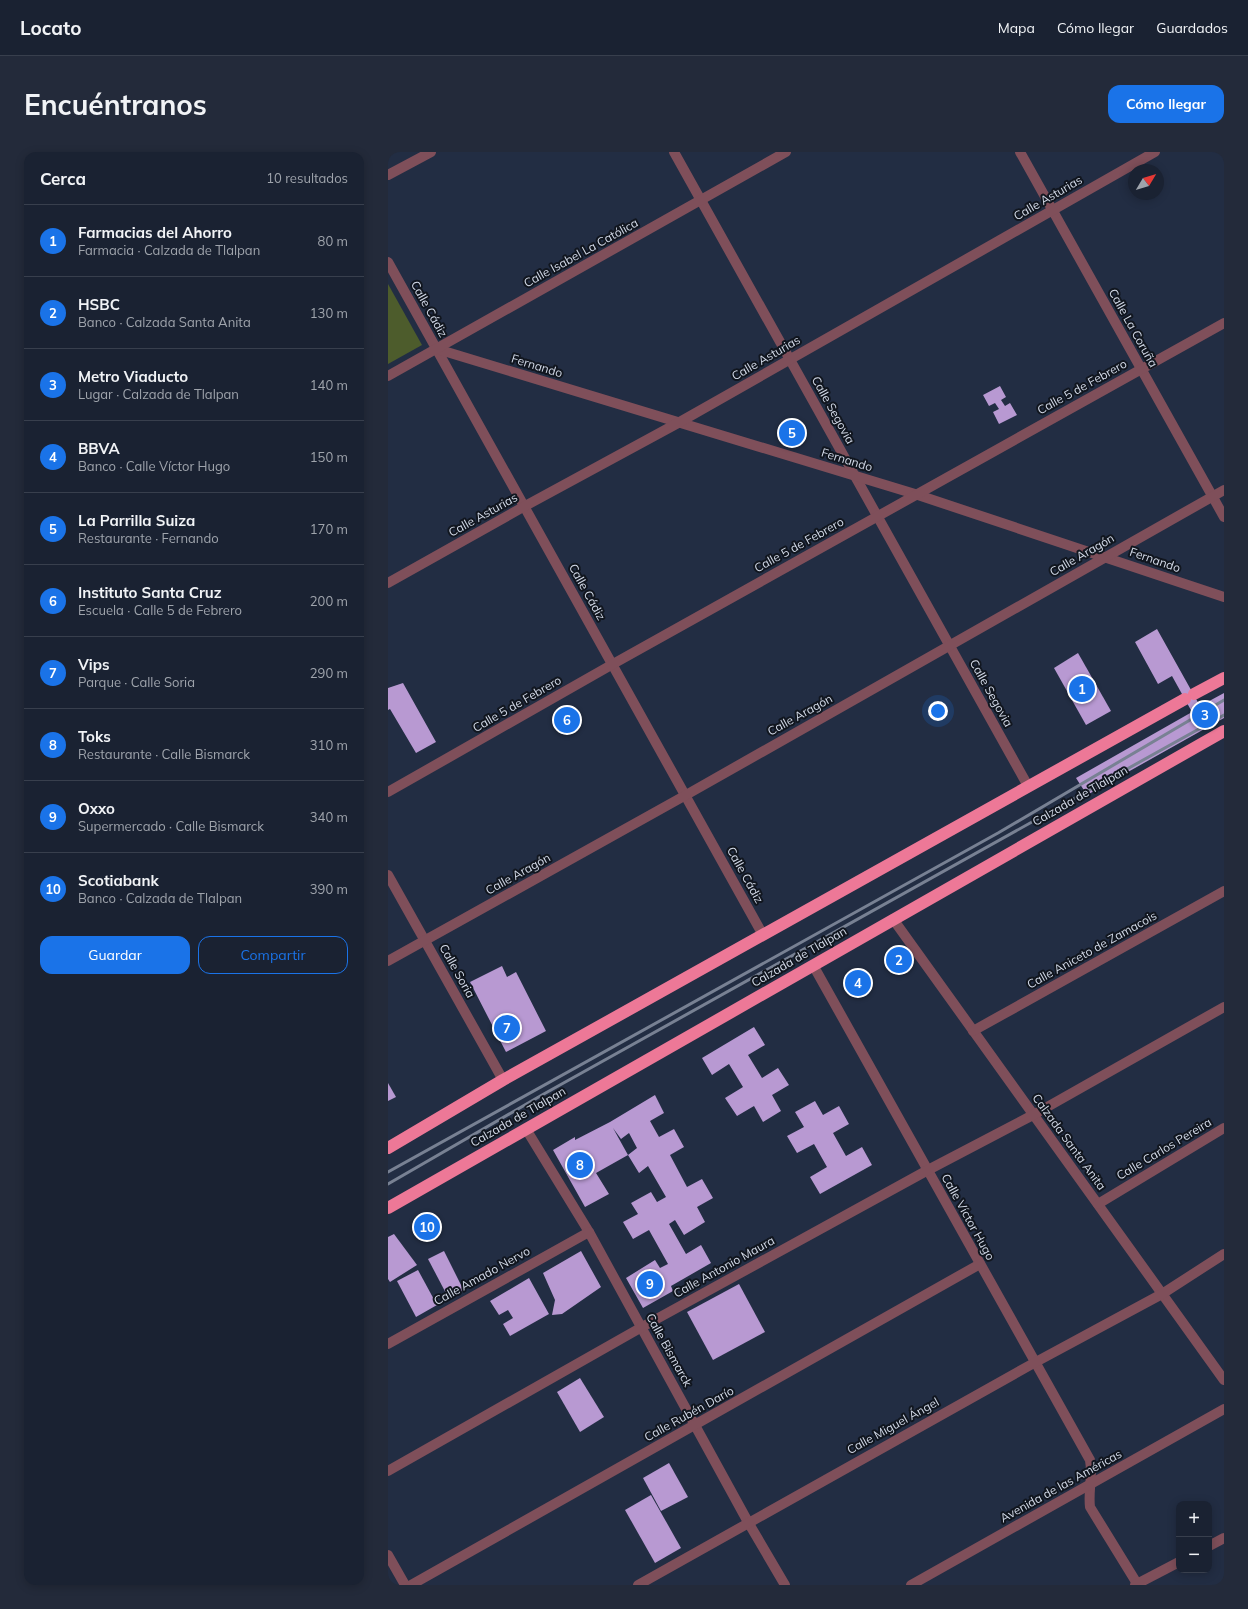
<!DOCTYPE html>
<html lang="es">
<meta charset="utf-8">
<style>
:root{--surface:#1a2232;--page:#232a3a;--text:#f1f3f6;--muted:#9fa4ac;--line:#383f4d;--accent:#1a73e8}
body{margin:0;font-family:Mulish,sans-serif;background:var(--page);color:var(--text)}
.controls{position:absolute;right:12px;bottom:12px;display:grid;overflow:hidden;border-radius:8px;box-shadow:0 2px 10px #0003}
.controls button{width:36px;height:36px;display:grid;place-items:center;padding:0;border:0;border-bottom:1px solid var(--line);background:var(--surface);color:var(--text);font:20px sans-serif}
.compass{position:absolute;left:740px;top:12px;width:36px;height:36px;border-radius:50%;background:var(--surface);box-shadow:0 2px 10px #0003;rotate:52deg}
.you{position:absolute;left:550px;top:559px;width:14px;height:14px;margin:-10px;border:3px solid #fff;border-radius:50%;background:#1a73e8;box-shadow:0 0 0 6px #1a73e833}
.badge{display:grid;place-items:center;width:26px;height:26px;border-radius:50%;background:var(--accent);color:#fff;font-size:13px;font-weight:700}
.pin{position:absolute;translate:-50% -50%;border:2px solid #fff;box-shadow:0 1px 4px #0006}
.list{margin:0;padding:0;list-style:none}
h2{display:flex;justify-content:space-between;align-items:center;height:52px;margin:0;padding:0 16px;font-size:17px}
h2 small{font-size:13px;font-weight:400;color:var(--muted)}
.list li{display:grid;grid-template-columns:26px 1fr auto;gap:12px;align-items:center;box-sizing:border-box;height:72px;padding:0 16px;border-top:1px solid var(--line)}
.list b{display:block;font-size:15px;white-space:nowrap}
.list p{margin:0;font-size:13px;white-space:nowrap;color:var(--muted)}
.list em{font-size:13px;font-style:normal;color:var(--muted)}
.actions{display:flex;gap:8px;padding:12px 16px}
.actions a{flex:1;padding:9px 0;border:1px solid var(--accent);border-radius:12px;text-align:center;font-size:14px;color:var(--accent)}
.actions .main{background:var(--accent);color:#fff}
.map{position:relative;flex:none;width:836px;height:1433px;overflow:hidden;border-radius:12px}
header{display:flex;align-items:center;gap:24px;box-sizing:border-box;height:56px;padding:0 20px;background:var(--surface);border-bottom:1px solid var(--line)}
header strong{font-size:19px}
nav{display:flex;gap:22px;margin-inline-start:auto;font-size:14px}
.intro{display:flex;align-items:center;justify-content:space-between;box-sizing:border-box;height:96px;padding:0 24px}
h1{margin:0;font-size:28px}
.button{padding:10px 18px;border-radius:12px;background:var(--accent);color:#fff;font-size:14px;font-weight:700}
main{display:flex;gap:24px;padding:0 24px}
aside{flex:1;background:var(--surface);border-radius:12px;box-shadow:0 2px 10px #0003}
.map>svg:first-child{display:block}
.green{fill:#4d5c2c}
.building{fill:#b899d2}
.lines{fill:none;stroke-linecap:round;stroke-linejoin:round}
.minor{stroke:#7f4f5a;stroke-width:10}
.highway{stroke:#ed7897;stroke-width:12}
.rail{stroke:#788193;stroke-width:3}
.labels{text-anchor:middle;stroke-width:4;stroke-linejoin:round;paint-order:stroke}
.street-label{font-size:12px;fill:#d3dae8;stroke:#11161f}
</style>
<header>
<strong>Locato</strong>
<nav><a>Mapa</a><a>Cómo llegar</a><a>Guardados</a></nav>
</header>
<div class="intro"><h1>Encuéntranos</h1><a class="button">Cómo llegar</a></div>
<main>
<aside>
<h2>Cerca<small>10 resultados</small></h2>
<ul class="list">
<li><span class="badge">1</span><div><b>Farmacias del Ahorro</b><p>Farmacia · Calzada de Tlalpan</p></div><em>80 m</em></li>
<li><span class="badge">2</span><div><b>HSBC</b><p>Banco · Calzada Santa Anita</p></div><em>130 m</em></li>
<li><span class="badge">3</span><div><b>Metro Viaducto</b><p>Lugar · Calzada de Tlalpan</p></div><em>140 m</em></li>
<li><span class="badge">4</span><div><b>BBVA</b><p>Banco · Calle Víctor Hugo</p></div><em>150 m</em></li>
<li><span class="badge">5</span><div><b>La Parrilla Suiza</b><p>Restaurante · Fernando</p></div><em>170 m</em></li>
<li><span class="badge">6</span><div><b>Instituto Santa Cruz</b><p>Escuela · Calle 5 de Febrero</p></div><em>200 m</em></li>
<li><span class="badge">7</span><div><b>Vips</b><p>Parque · Calle Soria</p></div><em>290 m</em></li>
<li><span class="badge">8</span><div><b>Toks</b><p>Restaurante · Calle Bismarck</p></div><em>310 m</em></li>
<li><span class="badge">9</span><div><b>Oxxo</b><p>Supermercado · Calle Bismarck</p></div><em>340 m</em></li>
<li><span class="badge">10</span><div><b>Scotiabank</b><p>Banco · Calzada de Tlalpan</p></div><em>390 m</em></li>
</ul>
<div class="actions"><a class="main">Guardar</a><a>Compartir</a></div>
</aside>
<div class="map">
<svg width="836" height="1433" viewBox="0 0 836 1433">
<rect width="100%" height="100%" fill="#222d43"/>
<path class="green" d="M0 132 34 193 0 212Z"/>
<g class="building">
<path d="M612 234 618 245 613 248 617 254 622 251 629 263 611 272 605 260 611 257 607 251 601 254 595 243Z"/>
<path d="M769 477 812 554 836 541V566L699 643 688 626 804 560 784 524 770 532 747 490Z"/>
<path d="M690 501 723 559 698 573 666 516Z"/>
<path d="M15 531 48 590 28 601 2 557 0 558V536Z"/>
<path d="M114 814 119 825 128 820 158 879 118 900 82 830Z"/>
<path d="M366 875 377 893 360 903 374 926 390 916 401 933 384 943 393 959 375 970 366 954 349 964 337 946 355 935 341 912 324 923 314 906Z"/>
<path d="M0 931 8 945 0 949Z"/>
<path d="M267 943 276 961 262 969 271 985 286 977 296 995 282 1003 299 1035 314 1027 325 1046 309 1055 317 1070 296 1083 287 1068 281 1072 298 1102 313 1093 323 1111 283 1134 285 1139 255 1156 238 1126 267 1108 272 1116 280 1112 261 1078 245 1087 235 1070 250 1062 243 1051 263 1040 269 1050 278 1045 260 1014 251 1021 240 1003 249 996 241 981 233 987 225 976 240 1003 208 1021 221 1042 197 1055 165 998 187 985V988L222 970Z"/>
<path d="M427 949 435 963 451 954 461 972 445 981 458 1004 474 995 484 1013 432 1042 422 1025 439 1015 426 992 409 1001 399 984 416 975 407 960Z"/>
<path d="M6 1082 29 1113 2 1130 0 1127V1085Z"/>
<path d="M56 1099 76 1139 61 1147 40 1107Z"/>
<path d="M193 1099 213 1135 174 1162 164 1163 167 1148 155 1121Z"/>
<path d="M30 1118 49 1153 28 1165 9 1129Z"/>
<path d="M141 1126 161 1162 122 1184 115 1172 125 1166 120 1158 111 1163 102 1149Z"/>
<path d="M351 1132 377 1180 325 1208 299 1160Z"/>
<path d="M192 1226 216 1265 192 1280 169 1240Z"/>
<path d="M281 1311 300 1345 273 1359 255 1326Z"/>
<path d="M263 1343 293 1396 267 1411 237 1358Z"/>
</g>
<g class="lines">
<g class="minor">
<path d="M286 0 640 634"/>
<path d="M632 0 836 365"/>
<path d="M0 23 43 0"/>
<path d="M0 110 375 783"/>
<path d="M49 197 527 342 836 445"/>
<path d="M0 224 398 0"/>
<path d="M0 431 137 354 290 271 767 0"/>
<path d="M0 640 225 512 836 171"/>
<path d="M0 723 115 928"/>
<path d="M505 767 836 1228"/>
<path d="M0 809 298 643 836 338"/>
<path d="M425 813 702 1308C705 1324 700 1339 702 1355L750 1433"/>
<path d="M585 879 836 739"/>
<path d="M138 977 201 1080 360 1370 397 1433"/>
<path d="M710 1052 836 976"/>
<path d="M0 1192 201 1080"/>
<path d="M0 1319 254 1175 540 1018 645 963 836 855"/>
<path d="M821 1394 836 1386"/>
<path d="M0 1403 17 1433"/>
<path d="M23 1433 592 1112"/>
<path d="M250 1433 646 1211 774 1142 836 1102"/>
<path d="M523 1433 836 1257"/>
<path d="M747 1433 791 1410"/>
</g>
<g class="highway">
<path d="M806 542 836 526"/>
<path d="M0 996 115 928 797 547"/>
<path d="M0 1056 836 579"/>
</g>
<g class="rail">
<path d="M0 1020 610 681 836 548"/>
<path d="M0 1032 154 943 836 563"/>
</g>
</g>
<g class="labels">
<g class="street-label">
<text transform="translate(660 46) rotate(-30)" y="4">Calle Asturias</text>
<text transform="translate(193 101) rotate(-29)" y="4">Calle Isabel La Católica</text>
<text transform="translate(41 157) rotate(61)" y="4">Calle Cádiz</text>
<text transform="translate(745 176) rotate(61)" y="4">Calle La Coruña</text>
<text transform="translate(378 206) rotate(-30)" y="4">Calle Asturias</text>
<text transform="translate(149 214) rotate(17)" y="4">Fernando</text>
<text transform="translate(694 235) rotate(-29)" y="4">Calle 5 de Febrero</text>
<text transform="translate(445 258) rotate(61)" y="4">Calle Segovia</text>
<text transform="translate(459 308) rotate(17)" y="4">Fernando</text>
<text transform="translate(95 363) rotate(-29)" y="4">Calle Asturias</text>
<text transform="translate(411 393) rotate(-29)" y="4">Calle 5 de Febrero</text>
<text transform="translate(694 403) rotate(-30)" y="4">Calle Aragón</text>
<text transform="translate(767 408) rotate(19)" y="4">Fernando</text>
<text transform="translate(199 440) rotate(61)" y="4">Calle Cádiz</text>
<text transform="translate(603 541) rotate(61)" y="4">Calle Segovia</text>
<text transform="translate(129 552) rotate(-30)" y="4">Calle 5 de Febrero</text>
<text transform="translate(412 563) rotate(-29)" y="4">Calle Aragón</text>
<text transform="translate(692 644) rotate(-30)" y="4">Calzada de Tlalpan</text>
<text transform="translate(130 722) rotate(-29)" y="4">Calle Aragón</text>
<text transform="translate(357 723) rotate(61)" y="4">Calle Cádiz</text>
<text transform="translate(704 798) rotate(-29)" y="4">Calle Aniceto de Zamacois</text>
<text transform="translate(411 805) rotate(-30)" y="4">Calzada de Tlalpan</text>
<text transform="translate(69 819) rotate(61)" y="4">Calle Soria</text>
<text transform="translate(130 965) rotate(-30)" y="4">Calzada de Tlalpan</text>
<text transform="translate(681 990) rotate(54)" y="4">Calzada Santa Anita</text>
<text transform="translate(776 997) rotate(-31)" y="4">Calle Carlos Pereira</text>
<text transform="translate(580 1065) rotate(61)" y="4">Calle Víctor Hugo</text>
<text transform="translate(336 1115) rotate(-29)" y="4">Calle Antonio Maura</text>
<text transform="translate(94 1124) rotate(-29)" y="4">Calle Amado Nervo</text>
<text transform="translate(281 1198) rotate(61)" y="4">Calle Bismarck</text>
<text transform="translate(301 1262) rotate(-29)" y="4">Calle Rubén Darío</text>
<text transform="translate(505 1274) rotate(-29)" y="4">Calle Miguel Ángel</text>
<text transform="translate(673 1334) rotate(-29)" y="4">Avenida de las Américas</text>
</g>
</g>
</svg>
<div class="controls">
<button>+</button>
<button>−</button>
</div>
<svg class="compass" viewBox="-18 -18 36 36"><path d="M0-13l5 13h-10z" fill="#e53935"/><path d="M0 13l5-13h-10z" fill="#9fa4ac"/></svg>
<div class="you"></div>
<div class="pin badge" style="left:694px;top:537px">1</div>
<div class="pin badge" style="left:511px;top:808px">2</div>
<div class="pin badge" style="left:817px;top:563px">3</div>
<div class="pin badge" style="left:470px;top:831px">4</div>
<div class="pin badge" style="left:404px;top:281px">5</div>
<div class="pin badge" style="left:179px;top:568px">6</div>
<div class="pin badge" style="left:119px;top:876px">7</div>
<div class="pin badge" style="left:192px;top:1013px">8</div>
<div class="pin badge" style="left:262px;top:1132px">9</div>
<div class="pin badge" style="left:39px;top:1075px">10</div>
</div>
</main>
